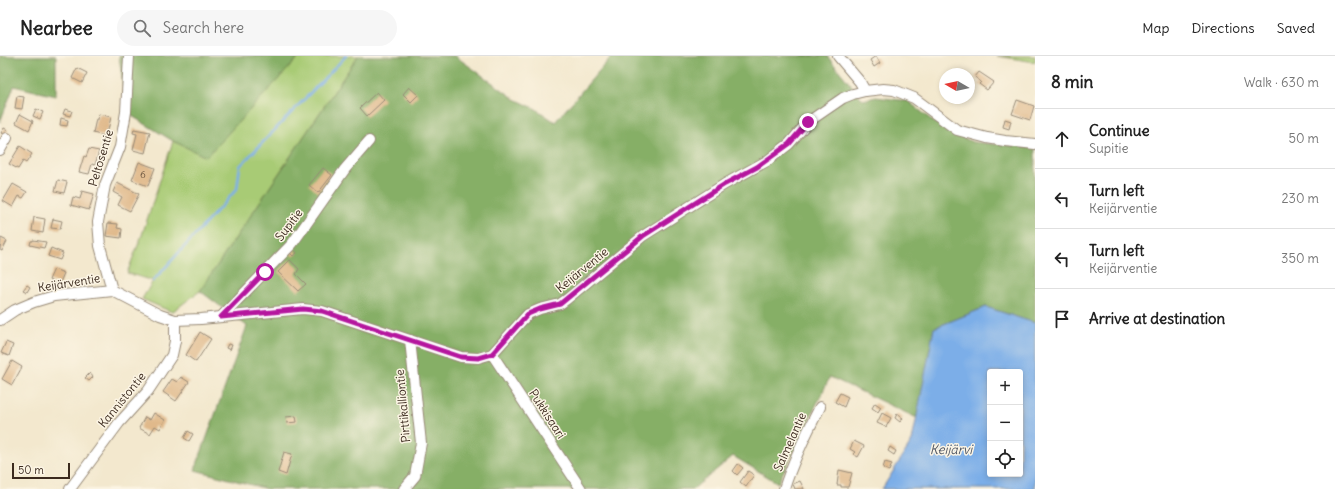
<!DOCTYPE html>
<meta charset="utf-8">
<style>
:root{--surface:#fff;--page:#f6f6f6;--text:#222;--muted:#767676;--line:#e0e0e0}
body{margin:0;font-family:Delius,sans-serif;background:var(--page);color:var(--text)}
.controls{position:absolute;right:12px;bottom:12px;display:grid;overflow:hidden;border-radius:4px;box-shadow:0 2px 6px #0003}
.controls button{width:36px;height:36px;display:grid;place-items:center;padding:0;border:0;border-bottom:1px solid var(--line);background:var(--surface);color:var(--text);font:20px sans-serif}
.compass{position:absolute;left:939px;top:12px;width:36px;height:36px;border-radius:50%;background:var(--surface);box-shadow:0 2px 6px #0003;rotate:279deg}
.scale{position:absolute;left:12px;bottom:10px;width:58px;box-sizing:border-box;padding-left:4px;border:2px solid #3b2a1e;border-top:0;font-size:11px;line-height:14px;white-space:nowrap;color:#3b2a1e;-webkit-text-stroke:3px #fcf5e5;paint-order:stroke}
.stop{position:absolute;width:12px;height:12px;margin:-9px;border:3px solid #b5179e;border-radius:50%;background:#fff}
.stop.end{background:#b5179e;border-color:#fff;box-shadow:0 1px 4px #0008}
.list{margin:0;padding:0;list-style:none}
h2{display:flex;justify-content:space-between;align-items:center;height:52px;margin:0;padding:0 16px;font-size:17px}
h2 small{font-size:13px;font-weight:400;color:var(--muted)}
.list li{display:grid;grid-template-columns:26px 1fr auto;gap:12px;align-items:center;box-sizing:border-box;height:60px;padding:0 16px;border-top:1px solid var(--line)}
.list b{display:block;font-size:15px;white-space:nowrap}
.list p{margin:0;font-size:13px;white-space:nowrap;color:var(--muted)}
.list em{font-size:13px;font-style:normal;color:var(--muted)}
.icon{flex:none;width:22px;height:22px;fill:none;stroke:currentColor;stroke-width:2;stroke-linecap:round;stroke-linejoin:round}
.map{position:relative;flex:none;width:1035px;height:433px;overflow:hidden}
header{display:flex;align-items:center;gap:24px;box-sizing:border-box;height:56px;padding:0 20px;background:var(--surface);border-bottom:1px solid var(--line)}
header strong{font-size:19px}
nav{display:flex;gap:22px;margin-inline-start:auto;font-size:14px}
.search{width:280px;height:36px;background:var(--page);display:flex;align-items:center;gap:10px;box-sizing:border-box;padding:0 14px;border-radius:22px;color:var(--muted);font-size:15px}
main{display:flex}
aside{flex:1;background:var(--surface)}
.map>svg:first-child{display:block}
.green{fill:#a8cb75;stroke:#727a4a}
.forest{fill:#86af66;stroke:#606c42}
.water{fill:#7caee8;stroke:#5c6c83;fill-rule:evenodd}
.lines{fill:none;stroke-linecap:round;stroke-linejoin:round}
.stream{stroke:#7caee8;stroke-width:2.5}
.building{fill:#e0b98b}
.minor-casing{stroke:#978976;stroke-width:12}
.minor{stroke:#fff;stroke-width:10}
.route{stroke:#b5179e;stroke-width:5}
.labels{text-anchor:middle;stroke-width:3;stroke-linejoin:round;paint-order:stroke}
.number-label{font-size:10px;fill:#644e39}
.street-label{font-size:12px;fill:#3b2a1e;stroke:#fcf5e5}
.water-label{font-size:13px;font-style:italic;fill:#525865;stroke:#fcf5e5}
</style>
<header>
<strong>Nearbee</strong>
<div class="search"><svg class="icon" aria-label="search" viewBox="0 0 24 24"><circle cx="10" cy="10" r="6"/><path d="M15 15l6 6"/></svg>Search here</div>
<nav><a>Map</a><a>Directions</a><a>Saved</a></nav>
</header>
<main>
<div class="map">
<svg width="1035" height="433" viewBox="0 0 1035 433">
<rect width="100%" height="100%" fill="#fcf5e5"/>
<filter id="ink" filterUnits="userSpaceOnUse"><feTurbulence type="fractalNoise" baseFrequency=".025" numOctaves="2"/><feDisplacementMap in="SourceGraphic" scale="8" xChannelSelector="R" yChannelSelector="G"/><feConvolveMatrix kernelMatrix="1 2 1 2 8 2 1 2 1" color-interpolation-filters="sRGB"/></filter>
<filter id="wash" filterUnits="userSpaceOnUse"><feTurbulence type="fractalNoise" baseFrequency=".012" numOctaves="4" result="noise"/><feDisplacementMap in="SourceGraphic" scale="16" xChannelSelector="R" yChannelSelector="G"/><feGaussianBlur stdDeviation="0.9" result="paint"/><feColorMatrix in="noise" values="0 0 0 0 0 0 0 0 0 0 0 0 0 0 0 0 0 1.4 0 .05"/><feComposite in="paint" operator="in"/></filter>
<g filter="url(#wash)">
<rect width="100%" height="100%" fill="#f3e8ce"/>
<g class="green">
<path d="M300 0H358L200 235 172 256 142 243 153 225 127 217 142 179 173 85 206 100Z"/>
<path d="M997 0H1035V6Z"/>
</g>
<g class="forest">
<path d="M0 0H56V40L14 30 0 66Z"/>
<path d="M119 0H300L206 101 173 85 127 57Z"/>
<path d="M358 0H455L515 43 536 53 555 66 612 0H827L863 44 876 41 908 45 934 66 972 86 1035 92V267L986 251 934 272 917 362 830 321 778 427 733 400 693 433H267L195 414 247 270 200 235Z"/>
</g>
<path class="water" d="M986 251 1035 267V433H882L912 385 934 272ZM990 316H1020V418H990Z"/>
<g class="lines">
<path class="stream" d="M153 225 237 133 240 110 346 0"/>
</g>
<g id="blocks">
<g class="building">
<path d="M876 0 880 7 874 11 870 4Z"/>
<path d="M77 12 87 17 82 27 72 22Z"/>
<path d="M979 16 994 26 987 34 979 28 981 26 975 21Z"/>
<path d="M969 28 973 31 969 36Z"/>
<path d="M409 31 418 39 411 46 403 38Z"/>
<path d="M377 36 384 44 367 60 360 52Z"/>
<path d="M17 40 24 41 22 53 15 52Z"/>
<path d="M1017 44 1034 50 1030 64 1012 58Z"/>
<path d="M36 53 43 56 40 63 33 60Z"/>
<path d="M65 53 72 55 70 60 63 58Z"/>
<path d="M20 58 33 65 29 74 16 67Z"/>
<path d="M99 58 111 61 108 74H106L104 80 93 77 96 63H98Z"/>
<path d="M61 62 68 64 67 70 60 69Z"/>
<path d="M1005 63 1011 65 1009 73 1003 71Z"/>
<path d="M4 72 8 74 5 79 1 77Z"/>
<path d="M134 73 150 76 145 97 133 94 137 78 133 77Z"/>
<path d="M20 90 32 98 26 107 23 105 18 113 9 108Z"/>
<path d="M89 93 99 95 95 109 92 108 89 118 79 116 84 100 86 101Z"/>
<path d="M139 106 155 112 148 130 132 124Z"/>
<path d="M323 112 332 119 318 137 309 129Z"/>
<path d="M58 124 67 126 64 137 55 135Z"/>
<path d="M117 127 139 138 130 155 118 149 122 141 113 136Z"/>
<path d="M13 128 27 136 23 142 19 140 13 151 3 145Z"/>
<path d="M82 135 94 138 89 154 71 149 73 141 80 143Z"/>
<path d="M34 161 45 163 43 177 32 175Z"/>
<path d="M53 163 62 165 60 173 51 172Z"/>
<path d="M108 167 118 168 117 172 122 173 121 182 106 180Z"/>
<path d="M1 182 7 185 2 195 0 194Z"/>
<path d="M33 184 46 186 44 192 30 189 31 185H33Z"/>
<path d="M51 192 63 197 60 204 48 200Z"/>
<path d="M294 193 297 197 293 200 290 197Z"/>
<path d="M290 204 299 213 296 218 306 228 298 235 278 216Z"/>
<path d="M54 213 64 217 59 229 49 224Z"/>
<path d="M27 229 30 231 27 236 23 234Z"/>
<path d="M200 276 211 283 196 306 186 299Z"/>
<path d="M6 286 13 289 9 300 1 297Z"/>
<path d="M228 288 232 289 230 294 226 292Z"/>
<path d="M12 305 22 311 12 329 2 323Z"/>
<path d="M90 317 93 321 89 325 85 322Z"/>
<path d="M181 321 189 326 176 345 163 336 172 323 177 326Z"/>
<path d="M840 337 848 341 844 351 835 346Z"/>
<path d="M875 347 881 351 878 356 872 352Z"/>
<path d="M154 357 165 364 160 373 155 370 150 378 139 372 145 361 150 364Z"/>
<path d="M882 357 891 362 886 371 877 367Z"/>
<path d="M897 358 903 362 900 366 895 362Z"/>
<path d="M296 360 297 366 287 367 286 361Z"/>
<path d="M188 375 193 378 189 385 184 382Z"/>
<path d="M854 385 864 390 858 401 853 398 855 396 850 393Z"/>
<path d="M890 391 896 395 894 399 888 395Z"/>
<path d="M284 396 292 398 286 419 278 416Z"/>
<path d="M885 406 892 408 889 415 883 412Z"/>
<path d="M738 408 743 412 737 419 733 415Z"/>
<path d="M839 414 852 417 848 431H841V429H837Z"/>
<path d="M748 415 754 419 746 431 740 426Z"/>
<path d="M800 425 804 433H795L793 428Z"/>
</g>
</g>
</g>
<g filter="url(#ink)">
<use href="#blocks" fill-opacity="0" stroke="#978976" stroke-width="1"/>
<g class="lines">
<g class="minor-casing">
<g id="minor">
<path d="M838 0 860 26 865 35"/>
<path d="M0 94 7 82"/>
<path d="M112 234 100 190 98 166 105 129 120 91 126 56 129 0"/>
<path d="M221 261 292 188 345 113 369 85"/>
<path d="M0 264 15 254 34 246 54 240 112 234 160 259 175 264 201 263 303 253 322 255 461 301 478 302 492 298 528 258 540 253 560 248 567 243 643 180 725 128 767 105 789 88 808 66 843 42 853 38 865 35 883 33 894 34 914 42 957 74 987 82 1005 85 1035 88"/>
<path d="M492 298 581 433"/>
<path d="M70 433 119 367 148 335 172 299 175 285V264"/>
<path d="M404 433 415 420 421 387 410 284"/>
<path d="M784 433C793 404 806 378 820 351"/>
</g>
</g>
<use href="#minor" class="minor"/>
</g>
</g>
<g class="lines" filter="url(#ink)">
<path class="route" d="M265 216 221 261 303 253 322 255 461 301 478 302 492 298 528 258 540 253 560 248 643 180 725 128 757 111 789 88 808 66"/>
</g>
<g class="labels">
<g class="number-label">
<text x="143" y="122">6</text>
</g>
<g class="street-label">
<text transform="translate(101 102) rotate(-73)" y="4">Peltosentie</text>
<text transform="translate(289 169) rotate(-53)" y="4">Supitie</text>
<text transform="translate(582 214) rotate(-39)" y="4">Keijärventie</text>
<text transform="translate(69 227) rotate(-9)" y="4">Keijärventie</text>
<text transform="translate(122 344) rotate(-51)" y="4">Kannistontie</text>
<text transform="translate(403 350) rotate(-95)" y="4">Pirttikalliontie</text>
<text transform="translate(547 358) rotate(57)" y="4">Pukkisaari</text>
<text transform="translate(790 386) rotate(-66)" y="4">Salmelantie</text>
</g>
<g class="water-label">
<text x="951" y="398">Keijärvi</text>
</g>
</g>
</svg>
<div class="controls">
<button>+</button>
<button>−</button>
<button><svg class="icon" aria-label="locate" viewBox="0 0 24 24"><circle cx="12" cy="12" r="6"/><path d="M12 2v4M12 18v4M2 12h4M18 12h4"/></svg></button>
</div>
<svg class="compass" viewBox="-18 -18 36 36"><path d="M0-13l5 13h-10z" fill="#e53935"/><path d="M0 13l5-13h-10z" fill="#767676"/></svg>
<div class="scale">50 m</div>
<div class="stop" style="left:265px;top:216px"></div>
<div class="stop end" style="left:808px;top:66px"></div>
</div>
<aside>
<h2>8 min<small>Walk · 630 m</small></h2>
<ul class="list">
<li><svg class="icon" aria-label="ahead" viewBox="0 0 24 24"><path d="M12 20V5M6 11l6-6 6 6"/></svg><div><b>Continue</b><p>Supitie</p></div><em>50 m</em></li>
<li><svg class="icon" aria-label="left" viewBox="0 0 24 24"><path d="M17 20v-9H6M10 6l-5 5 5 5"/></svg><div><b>Turn left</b><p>Keijärventie</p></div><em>230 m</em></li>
<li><svg class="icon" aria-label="left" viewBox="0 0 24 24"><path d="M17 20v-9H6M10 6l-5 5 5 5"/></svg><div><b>Turn left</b><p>Keijärventie</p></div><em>350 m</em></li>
<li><svg class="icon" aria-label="arrive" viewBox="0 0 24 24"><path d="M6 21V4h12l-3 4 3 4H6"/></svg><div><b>Arrive at destination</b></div></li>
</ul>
</aside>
</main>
